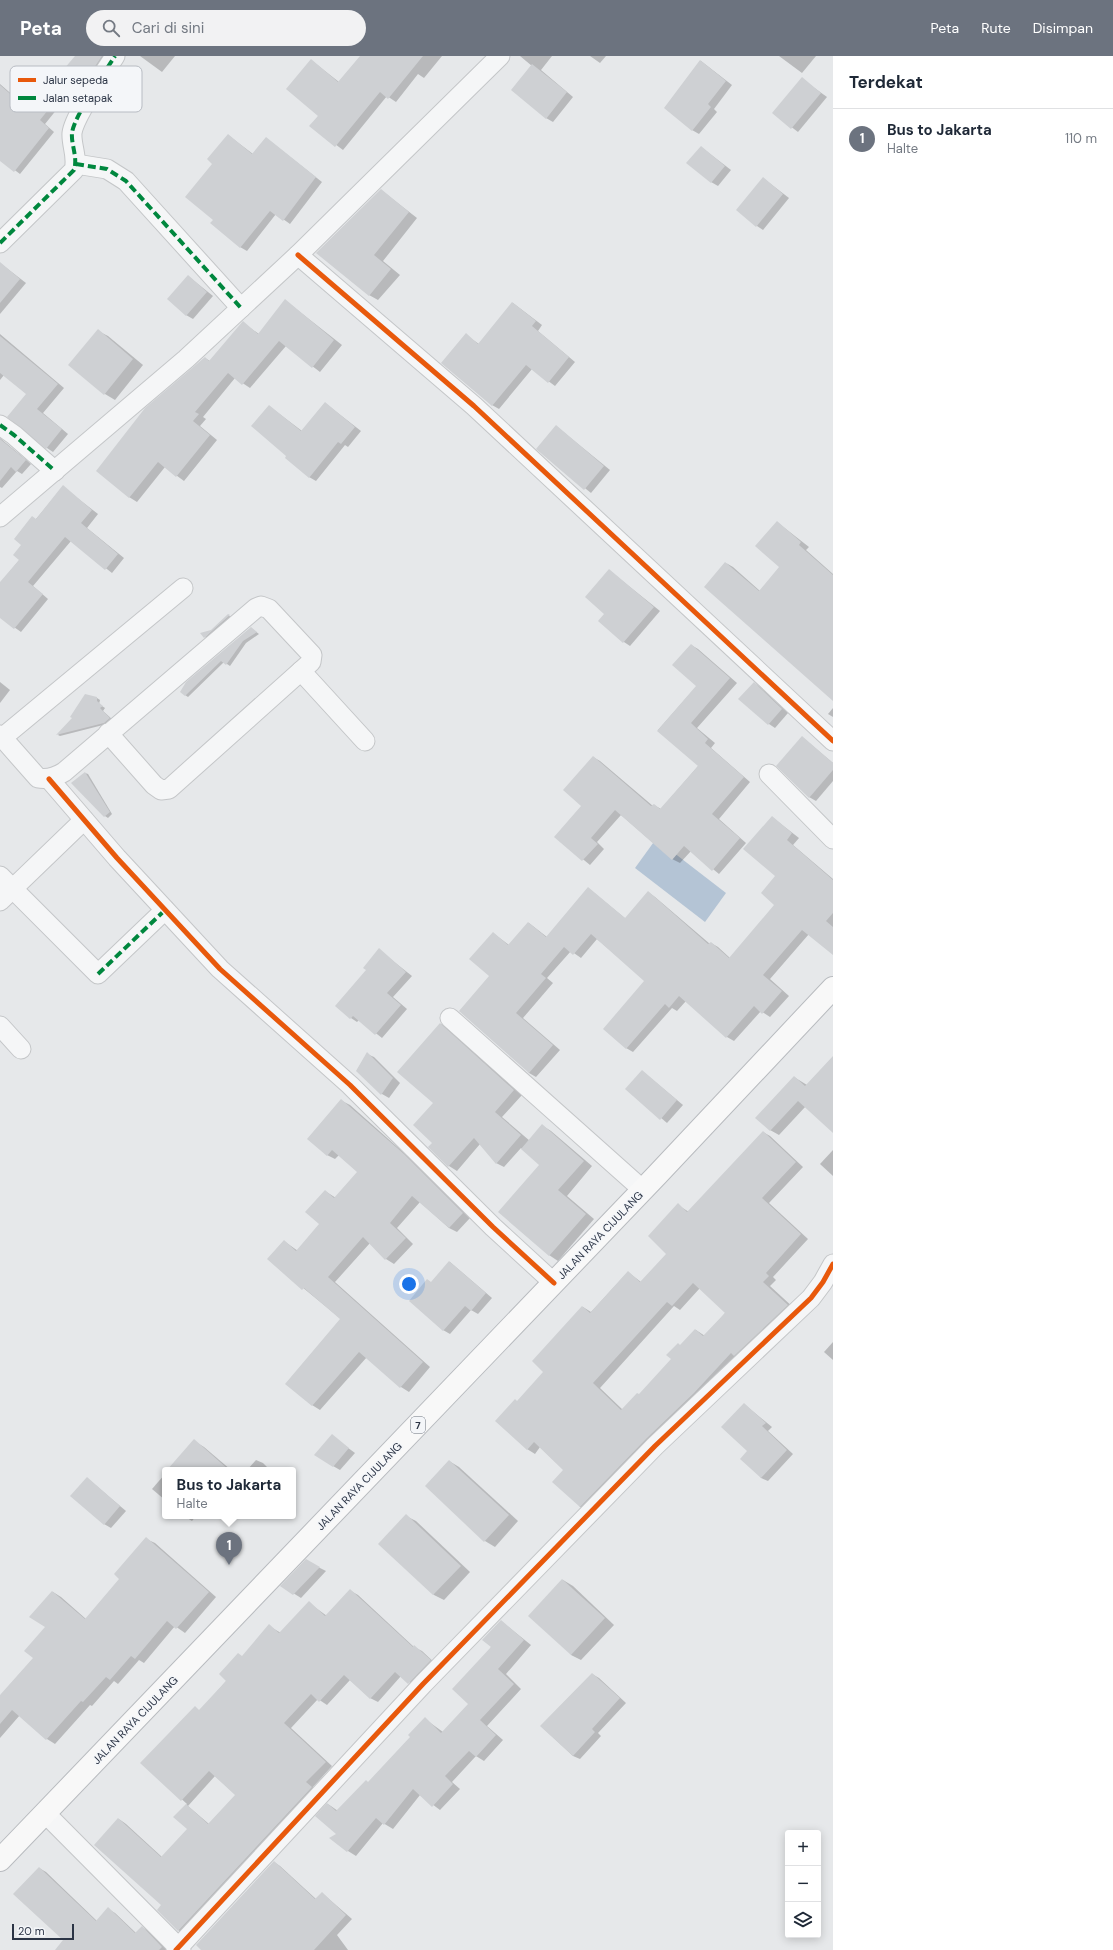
<!DOCTYPE html>
<html lang="id">
<meta charset="utf-8">
<style>
:root{--surface:#fff;--page:#f2f2f3;--text:#1f2937;--muted:#747a83;--line:#e0e1e3;--accent:#6c737f}
body{margin:0;font-family:"DM Sans",sans-serif;background:var(--page);color:var(--text)}
.controls{position:absolute;right:12px;bottom:12px;display:grid;overflow:hidden;border-radius:4px;box-shadow:0 2px 10px #0003}
.controls button{width:36px;height:36px;display:grid;place-items:center;padding:0;border:0;border-bottom:1px solid var(--line);background:var(--surface);color:var(--text);font:20px sans-serif}
.scale{position:absolute;left:12px;bottom:10px;width:62px;box-sizing:border-box;padding-left:4px;border:2px solid #2b3445;border-top:0;font-size:11px;line-height:14px;white-space:nowrap;color:#2b3445;-webkit-text-stroke:3px #f4f6f9;paint-order:stroke}
.you{position:absolute;left:409px;top:1228px;width:14px;height:14px;margin:-10px;border:3px solid #fff;border-radius:50%;background:#1a73e8;box-shadow:0 0 0 6px #1a73e833}
.badge{display:grid;place-items:center;width:26px;height:26px;border-radius:50%;background:var(--accent);color:#fff;font-size:13px;font-weight:700}
.pin{position:absolute;translate:-50% -33px;filter:drop-shadow(0 1px 2px #0008)}
.pin::after{content:'';position:absolute;top:21px;width:14px;height:12px;background:inherit;clip-path:polygon(0 0,100% 0,50% 100%)}
.popup{position:absolute;left:162px;top:1411px;width:134px;height:52px;box-sizing:border-box;display:grid;place-content:center;border-radius:4px;background:var(--surface);filter:drop-shadow(0 1px 3px #0005);font-size:13px;white-space:nowrap;color:var(--muted)}
.popup b{font-size:15px;color:var(--text)}
.popup::after{content:'';position:absolute;left:50%;top:100%;margin-left:-8px;border:8px solid transparent;border-top-color:var(--surface)}
.list{margin:0;padding:0;list-style:none}
h2{display:flex;justify-content:space-between;align-items:center;height:52px;margin:0;padding:0 16px;font-size:17px}
h2 small{font-size:13px;font-weight:400;color:var(--muted)}
.list li{display:grid;grid-template-columns:26px 1fr auto;gap:12px;align-items:center;box-sizing:border-box;height:60px;padding:0 16px;border-top:1px solid var(--line)}
.list b{display:block;font-size:15px;white-space:nowrap}
.list p{margin:0;font-size:13px;white-space:nowrap;color:var(--muted)}
.list em{font-size:13px;font-style:normal;color:var(--muted)}
.icon{flex:none;width:22px;height:22px;fill:none;stroke:currentColor;stroke-width:2;stroke-linecap:round;stroke-linejoin:round}
.map{position:relative;flex:none;width:833px;height:1894px;overflow:hidden}
header{display:flex;align-items:center;gap:24px;box-sizing:border-box;height:56px;padding:0 20px;background:var(--accent);color:#fff}
header strong{font-size:19px}
nav{display:flex;gap:22px;margin-inline-start:auto;font-size:14px}
.search{width:280px;height:36px;background:var(--page);display:flex;align-items:center;gap:10px;box-sizing:border-box;padding:0 14px;border-radius:22px;color:var(--muted);font-size:15px}
main{display:flex}
aside{flex:1;background:var(--surface)}
.map>svg:first-child{display:block}
.water{fill:#b4c4d5}
.shadow{fill:#0003;fill-rule:evenodd}
.building{fill:#ced0d3;fill-rule:evenodd}
.lines{fill:none;stroke-linecap:round;stroke-linejoin:round}
.street-casing{stroke:#c4c6c8;stroke-width:21}
.highway-casing{stroke:#b8bbbf;stroke-width:24}
.street{stroke:#f5f6f7;stroke-width:19}
.highway{stroke:#f8f8f8;stroke-width:22}
.quiet{stroke:#00873e;stroke-width:4;stroke-dasharray:8 4;stroke-linecap:butt}
.cycleway-casing{stroke:#f4f6f9;stroke-width:8}
.cycleway{stroke:#e8590c;stroke-width:5}
.labels{text-anchor:middle;stroke-width:3;stroke-linejoin:round;paint-order:stroke}
.shield{fill:#f4f6f9;stroke:#676e7b;stroke-width:1}
.shield-label{font-size:10px;font-weight:bold;fill:#2b3445}
.street-label{font-size:11px;fill:#2b3445;stroke:#f4f6f9}
.key{fill:#f4f6f9;stroke:#b8bcc3;stroke-width:1}
.key-label{font-size:11px;fill:#2b3445}
</style>
<header>
<strong>Peta</strong>
<div class="search"><svg class="icon" aria-label="search" viewBox="0 0 24 24"><circle cx="10" cy="10" r="6"/><path d="M15 15l6 6"/></svg>Cari di sini</div>
<nav><a>Peta</a><a>Rute</a><a>Disimpan</a></nav>
</header>
<main>
<div class="map">
<svg width="833" height="1894" viewBox="0 0 833 1894">
<rect width="100%" height="100%" fill="#e6e8ea"/>
<path class="water" d="M656 783 726 837 705 866 635 812Z"/>
<g class="shadow">
<path d="M80 0H107L83 38 78 35Z"/>
<path d="M140 0H175L162 16Z"/>
<path d="M361 0H442L424 22 418 18 396 46 387 40 343 94 311 70 319 59 311 4 339 26Z"/>
<path d="M520 0H552L541 14 573 41 553 66 546 62 532 10Z"/>
<path d="M590 0H606L600 7Z"/>
<path d="M779 0H816L802 17Z"/>
<path d="M701 5 732 29 714 53 717 56 699 78 692 74Z"/>
<path d="M49 20 70 37 45 68 54 76 20 118 0 103V28L24 49Z"/>
<path d="M802 23 827 41 798 76 773 57Z"/>
<path d="M228 79 253 98 266 82 322 126 290 168 276 158 247 195 240 191 214 163V107Z"/>
<path d="M701 91 731 114 718 130 711 126Z"/>
<path d="M763 122 789 142 763 174 757 170Z"/>
<path d="M381 134 417 162 383 205 400 219 378 244 369 239Z"/>
<path d="M0 207 26 227 0 258Z"/>
<path d="M188 220 213 240 193 263 186 259Z"/>
<path d="M286 245 342 289 320 316 286 290 250 332 235 322 203 361 206 363 200 370 217 384 184 425 165 411 137 446 129 441 205 302 210 305 243 267 259 278Z"/>
<path d="M513 247 542 269 538 275 575 306 555 330 532 313 499 353 492 349 466 279 479 288Z"/>
<path d="M98 275 108 280 143 309 115 344 105 338Z"/>
<path d="M0 278 64 332 43 357 68 378 53 396 47 392 27 338 4 319 0 324Z"/>
<path d="M325 347 361 375 348 391 345 389 316 425 309 421 288 399 269 350 302 375Z"/>
<path d="M556 370 610 414 591 437 537 393Z"/>
<path d="M0 382 31 408 22 418 17 415 2 432 0 431Z"/>
<path d="M63 431 98 458 87 472 124 502 112 517 71 485 33 530 48 543 21 576 0 561V528L20 503 22 489 36 463Z"/>
<path d="M777 466 809 491 806 494 833 518V644L726 507 733 511 760 535 781 511Z"/>
<path d="M610 515 660 555 630 590 624 586 606 558Z"/>
<path d="M228 559 232 562 208 583 205 581Z"/>
<path d="M251 572 259 578 246 587 230 610 224 606 188 641 185 639Z"/>
<path d="M691 589 698 593 737 627 697 672 715 687 711 692 750 726 719 763 746 787 719 818 691 795 680 807 672 803 621 759 597 786 604 793 590 809 556 781 583 750 593 701 600 705 653 750 654 749 661 753 699 709 658 674 697 630Z"/>
<path d="M0 626 10 634 0 647Z"/>
<path d="M754 627 760 631 788 657 775 672 769 668Z"/>
<path d="M97 642 100 644 99 648 105 652 103 655 113 664 107 668 60 680 58 679 73 662Z"/>
<path d="M833 652V661L828 658Z"/>
<path d="M802 681 833 707V725L816 745 809 741Z"/>
<path d="M85 717 88 718 112 758 108 762 105 760Z"/>
<path d="M772 761 799 782 793 789 833 823V898L809 878 770 923 789 940 770 961 761 955 734 985 727 981 686 945 677 955 672 952 633 996 626 992 646 925 597 883 581 902 571 895 547 922 553 927 523 962 560 994 536 1021 529 1017 490 920 493 877 509 889 529 867 547 881 588 832 626 863 648 836 655 841 710 888 711 887 718 891 730 902 776 849 777 820Z"/>
<path d="M379 894 412 920 393 941 407 953 382 982 359 964 357 966 351 962 368 914Z"/>
<path d="M441 968 448 972 522 1039 502 1061 530 1085 543 1070 551 1075 592 1110 567 1140 594 1163 558 1205 549 1199 541 1109 521 1092 504 1111 496 1107 480 1088 457 1115 449 1110 429 1091 433 1087 434 1047Z"/>
<path d="M367 998 374 1001 400 1027 389 1042 382 1038 357 1014Z"/>
<path d="M833 1001V1076L806 1050 779 1079 770 1074 794 1021 807 1029Z"/>
<path d="M642 1015 683 1049 667 1067 627 1033Z"/>
<path d="M342 1045 350 1049 412 1104 470 1162 457 1176 449 1172 420 1146 397 1172 413 1188 394 1208 386 1203 370 1187 335 1226 430 1311 409 1336 401 1331 367 1301 320 1354 312 1349 341 1263 268 1203 284 1185 298 1195 321 1168 325 1135 336 1142 358 1116 339 1099 335 1103 327 1099Z"/>
<path d="M763 1076 770 1080 803 1111 769 1147 808 1183 773 1221 776 1224 770 1230 795 1253 588 1455 580 1451 564 1414 540 1391 535 1398 527 1393 518 1346 545 1316 583 1251 591 1256 628 1216 641 1226 668 1198 678 1149 689 1156ZM700 1232 726 1256 705 1280 696 1274 681 1290 672 1303 640 1339 623 1354 600 1332 674 1250 680 1254Z"/>
<path d="M833 1094V1120L820 1108Z"/>
<path d="M450 1206 492 1242 478 1258 471 1254 450 1278 443 1274 431 1227Z"/>
<path d="M833 1286V1304L824 1296Z"/>
<path d="M744 1348 772 1371 768 1375 793 1398 768 1425 761 1422 748 1395Z"/>
<path d="M332 1380 355 1397 340 1414 333 1410Z"/>
<path d="M194 1385 204 1391 231 1414H169Z"/>
<path d="M256 1404 263 1407 270 1414H247Z"/>
<path d="M449 1405 459 1411 518 1465 495 1491 485 1485 426 1430Z"/>
<path d="M165 1418V1444L152 1433Z"/>
<path d="M87 1422 126 1455 111 1472 104 1468Z"/>
<path d="M184 1460H196L192 1465Z"/>
<path d="M406 1460 416 1465 470 1516 444 1544 434 1539 380 1488Z"/>
<path d="M146 1483 155 1487 216 1541 185 1577 175 1570 144 1607 139 1604 118 1628 114 1625 92 1650 90 1649 55 1688 47 1683 20 1659 0 1682V1641L34 1602 46 1571 53 1536 61 1541 86 1563 121 1523Z"/>
<path d="M306 1505 326 1515 301 1542 282 1530Z"/>
<path d="M563 1524 573 1530 614 1569 581 1604 571 1599Z"/>
<path d="M351 1535 358 1539 414 1591 422 1595 437 1609 416 1631 401 1620 378 1646 370 1642 350 1624 327 1649 318 1643 291 1672 332 1710 313 1731 319 1736 186 1879 178 1874 163 1849 119 1763 126 1768 162 1801 188 1773 175 1761 187 1748 142 1707 200 1655 227 1624 243 1601 269 1570 281 1577 309 1547 327 1560ZM215 1720 236 1739 209 1768 188 1750Z"/>
<path d="M501 1565 531 1589 506 1618 521 1633 487 1670 503 1684 484 1705 476 1700 452 1726 460 1733 440 1754 420 1739 393 1773 383 1767 356 1800 348 1795 331 1782 338 1778 328 1748 338 1755 368 1727 411 1681 425 1663 443 1676 469 1648Z"/>
<path d="M592 1618 599 1622 626 1647 598 1677 601 1680 580 1703 573 1700 541 1670Z"/>
<path d="M274 1806 280 1810 316 1843 322 1837 352 1863 337 1879 348 1894H202Z"/>
<path d="M39 1812 46 1816 97 1865 108 1853 115 1857 136 1877 142 1871 148 1875 167 1894H56L65 1884Z"/>
</g>
<g class="building">
<path d="M75 0H102L78 36 58 20Z"/>
<path d="M360 0H423L388 43 380 36 335 91 309 70 318 60 286 33 311 3 338 26Z"/>
<path d="M700 4 726 25 708 48 711 51 692 75 664 52Z"/>
<path d="M532 8 567 36 546 63 511 34Z"/>
<path d="M49 19 65 33 40 64 49 72 14 116 0 105V29L23 49Z"/>
<path d="M802 21 821 37 791 73 772 57Z"/>
<path d="M228 78 252 98 266 81 316 121 283 165 270 155 240 192 210 167 213 164 185 141 212 108 207 103Z"/>
<path d="M701 90 725 110 711 127 686 107Z"/>
<path d="M763 121 783 138 756 171 736 154Z"/>
<path d="M381 133 409 156 374 199 391 213 369 240 316 197Z"/>
<path d="M0 206 20 223 0 247Z"/>
<path d="M188 219 207 236 186 260 167 243Z"/>
<path d="M285 243 334 284 312 312 279 285 242 329 228 317 195 356 199 358 193 365 210 379 176 421 158 406 129 442 96 415 145 352 205 301 209 305 243 265 258 278Z"/>
<path d="M512 246 536 265 532 270 569 301 548 327 526 309 492 350 441 307 466 277 478 288Z"/>
<path d="M98 273 133 303 104 339 68 309Z"/>
<path d="M0 280 58 328 37 353 62 373 46 393 7 361 26 338 0 317Z"/>
<path d="M325 346 355 371 341 388 338 386 309 422 285 402 286 400 251 370 269 349 301 375Z"/>
<path d="M556 369 604 410 584 434 536 393Z"/>
<path d="M0 383 26 404 16 416 11 411 0 425Z"/>
<path d="M63 429 92 454 81 467 118 498 105 514 65 481 28 526 43 538 14 573 0 562V526L19 504 13 499 21 489 14 483 32 460 36 463Z"/>
<path d="M777 465 801 486 799 489 833 519V645L704 531 725 506 759 535 779 511 755 490Z"/>
<path d="M609 513 654 551 623 587 598 565 604 558 585 541Z"/>
<path d="M228 558 230 559 204 582 200 577 211 574Z"/>
<path d="M251 571 257 576 243 585 226 609 221 605 185 640 180 636 186 626Z"/>
<path d="M691 588 730 622 691 667 708 683 705 687 744 721 712 758 740 782 712 815 684 790 672 804 615 754 591 782 598 788 582 805 554 781 581 750 563 734 593 700 651 750 654 748 660 753 698 710 657 675 696 630 672 609Z"/>
<path d="M754 626 782 653 768 669 738 643Z"/>
<path d="M85 638 97 641V645L103 650 100 652 110 662 104 667 56 679 72 662 70 661Z"/>
<path d="M802 680 833 707V714L809 742 776 710Z"/>
<path d="M85 716 110 756 104 761 71 727Z"/>
<path d="M772 760 792 777 787 784 833 824V857L826 865 833 871V899L802 874 763 919 782 935 762 958 754 950 726 982 679 940 669 952 665 948 626 993 603 973 644 925 591 878 573 899 564 891 541 918 546 922 516 957 553 989 529 1017 459 955 489 920 469 903 493 876 508 889 528 866 546 881 588 831 625 862 648 835 708 888 711 886 729 902 774 849 761 837 775 820 743 793Z"/>
<path d="M379 892 406 916 387 937 401 949 375 979 353 960 350 963 335 950 366 914 363 912Z"/>
<path d="M440 967 514 1034 495 1056 521 1079 496 1108 474 1082 448 1111 428 1091 432 1087 413 1069 433 1047 397 1016Z"/>
<path d="M367 996 393 1022 381 1039 356 1015Z"/>
<path d="M833 1000V1077L798 1045 770 1075 755 1062 794 1020 805 1030Z"/>
<path d="M642 1014 677 1044 660 1064 625 1033Z"/>
<path d="M341 1043 404 1098 463 1157 449 1172 412 1140 390 1167 406 1182 385 1204 363 1181 328 1221 423 1306 400 1332 359 1296 312 1350 285 1328 340 1263 304 1232 302 1234 267 1203 284 1184 296 1195 319 1168 305 1156 325 1134 334 1142 357 1116 332 1094 327 1100 307 1083Z"/>
<path d="M542 1068 584 1105 558 1134 586 1158 549 1200 498 1156 539 1109 521 1093Z"/>
<path d="M763 1075 796 1106 762 1142 801 1178 766 1217 769 1220 763 1226 788 1249 734 1300 731 1297 694 1337 647 1382 580 1451 552 1426 563 1414 534 1386 527 1394 495 1365 515 1343 517 1345 543 1316 532 1305 582 1250 590 1257 628 1215 640 1226 666 1198 648 1180 678 1147 687 1156ZM693 1227 725 1257 703 1280 695 1273 680 1289 678 1287 666 1299 671 1303 639 1338 637 1337 621 1354 593 1327 667 1246 672 1250Z"/>
<path d="M449 1205 486 1237 471 1255 465 1250 443 1275 409 1245 427 1223 431 1226Z"/>
<path d="M744 1347 766 1367 762 1370 787 1394 761 1422 740 1403 747 1395 721 1371Z"/>
<path d="M332 1378 349 1392 333 1411 314 1399Z"/>
<path d="M194 1383 229 1414H167Z"/>
<path d="M449 1404 509 1459 484 1486 425 1430Z"/>
<path d="M87 1421 120 1450 104 1469 70 1440Z"/>
<path d="M406 1458 461 1510 433 1539 378 1488Z"/>
<path d="M146 1481 209 1536 176 1573 167 1565 135 1603 131 1600 110 1624 106 1621 83 1646 81 1645 46 1684 12 1654 0 1668V1639L33 1602 24 1595 45 1571 29 1561 52 1535 85 1563 119 1523 114 1518Z"/>
<path d="M306 1503 320 1511 293 1539 280 1530Z"/>
<path d="M562 1523 605 1562 571 1599 528 1560Z"/>
<path d="M350 1533 413 1591 414 1589 431 1604 408 1628 395 1616 370 1643 344 1619 319 1646 311 1638 284 1667 326 1706 306 1726 312 1731 178 1875 157 1854 161 1849 94 1789 118 1762 161 1801 187 1773 173 1761 186 1748 208 1768 235 1739 209 1715 181 1745 140 1707 195 1650 199 1654 226 1625 219 1618 238 1597 242 1600 269 1568 279 1577 309 1545 325 1560Z"/>
<path d="M501 1564 524 1584 498 1613 514 1628 480 1664 496 1679 476 1701 469 1695 445 1720 453 1728 432 1751 413 1733 384 1769 376 1762 347 1796 329 1782 336 1778 315 1760 327 1747 336 1755 366 1724 368 1726 410 1681 408 1679 425 1661 441 1677 468 1648 452 1633 491 1591 482 1584Z"/>
<path d="M592 1617 620 1642 592 1673 595 1676 573 1700 540 1670Z"/>
<path d="M274 1805 315 1843 322 1836 346 1859 314 1894H201L196 1889Z"/>
<path d="M39 1811 96 1865 108 1851 135 1877 142 1870 162 1891 159 1894H55L63 1884 13 1838Z"/>
</g>
<g class="lines">
<g class="street-casing">
<g id="street">
<path d="M76 108 107 113 126 125 241 252"/>
<path d="M0 187 74 114C78 101 71 89 72 77 74 60 105 16 115 0"/>
<path d="M298 199 474 350 833 685"/>
<path d="M0 369 14 379 55 415"/>
<path d="M0 461 186 303 298 199 500 0"/>
<path d="M301 615 365 685"/>
<path d="M0 679 38 722C48 724 56 721 64 716L256 552 261 550 269 553 312 599 311 606 169 733 161 734 154 729 108 677"/>
<path d="M2 682 183 532"/>
<path d="M769 718 833 783"/>
<path d="M49 723 117 802 220 913 350 1029 493 1171 554 1227"/>
<path d="M0 820 98 918 165 854"/>
<path d="M0 845 84 764"/>
<path d="M450 962 643 1134"/>
<path d="M0 970 21 993"/>
<path d="M45 1757 181 1894"/>
<path d="M176 1894 423 1628 655 1390 811 1242 823 1226 833 1208"/>
</g>
</g>
<g class="highway-casing">
<path id="highway" d="M0 1804 657 1119 833 932"/>
</g>
<use href="#street" class="street"/>
<use href="#highway" class="highway"/>
<g class="quiet">
<path d="M76 108 107 113 126 125 241 252"/>
<path d="M0 187 74 114C78 101 71 89 72 77 74 60 105 16 115 0"/>
<path d="M0 369 14 379 55 415"/>
<path d="M98 918 165 854"/>
</g>
<g class="cycleway-casing">
<g id="cycleway">
<path d="M298 199 474 350 833 685"/>
<path d="M49 723 117 802 220 913 350 1029 493 1171 554 1227"/>
<path d="M176 1894 423 1628 655 1390 811 1242 823 1226 833 1208"/>
</g>
</g>
<use href="#cycleway" class="cycleway"/>
</g>
<g class="labels">
<rect class="shield" x="411" y="1361" width="14" height="16" rx="3"/>
<g class="shield-label">
<text x="418" y="1373">7</text>
</g>
<g class="street-label">
<text transform="translate(600 1179) rotate(-46)" y="4">JALAN RAYA CIJULANG</text>
<text transform="translate(359 1430) rotate(-46)" y="4">JALAN RAYA CIJULANG</text>
<text transform="translate(135 1664) rotate(-46)" y="4">JALAN RAYA CIJULANG</text>
</g>
</g>
<rect x="10" y="10" width="132" height="46" rx="6" class="key"/>
<rect x="18" y="22" width="18" height="4" fill="#e8590c"/>
<rect x="18" y="40" width="18" height="4" fill="#00873e"/>
<g class="key-label">
<text x="43" y="28">Jalur sepeda</text>
<text x="43" y="46">Jalan setapak</text>
</g>
</svg>
<div class="controls">
<button>+</button>
<button>−</button>
<button><svg class="icon" aria-label="layers" viewBox="0 0 24 24"><path d="M12 4l9 5-9 5-9-5zM3 14l9 5 9-5"/></svg></button>
</div>
<div class="scale">20 m</div>
<div class="you"></div>
<div class="pin badge" style="left:229px;top:1509px">1</div>
<div class="popup"><b>Bus to Jakarta</b>Halte</div>
</div>
<aside>
<h2>Terdekat<small></small></h2>
<ul class="list">
<li><span class="badge">1</span><div><b>Bus to Jakarta</b><p>Halte</p></div><em>110 m</em></li>
</ul>
</aside>
</main>
